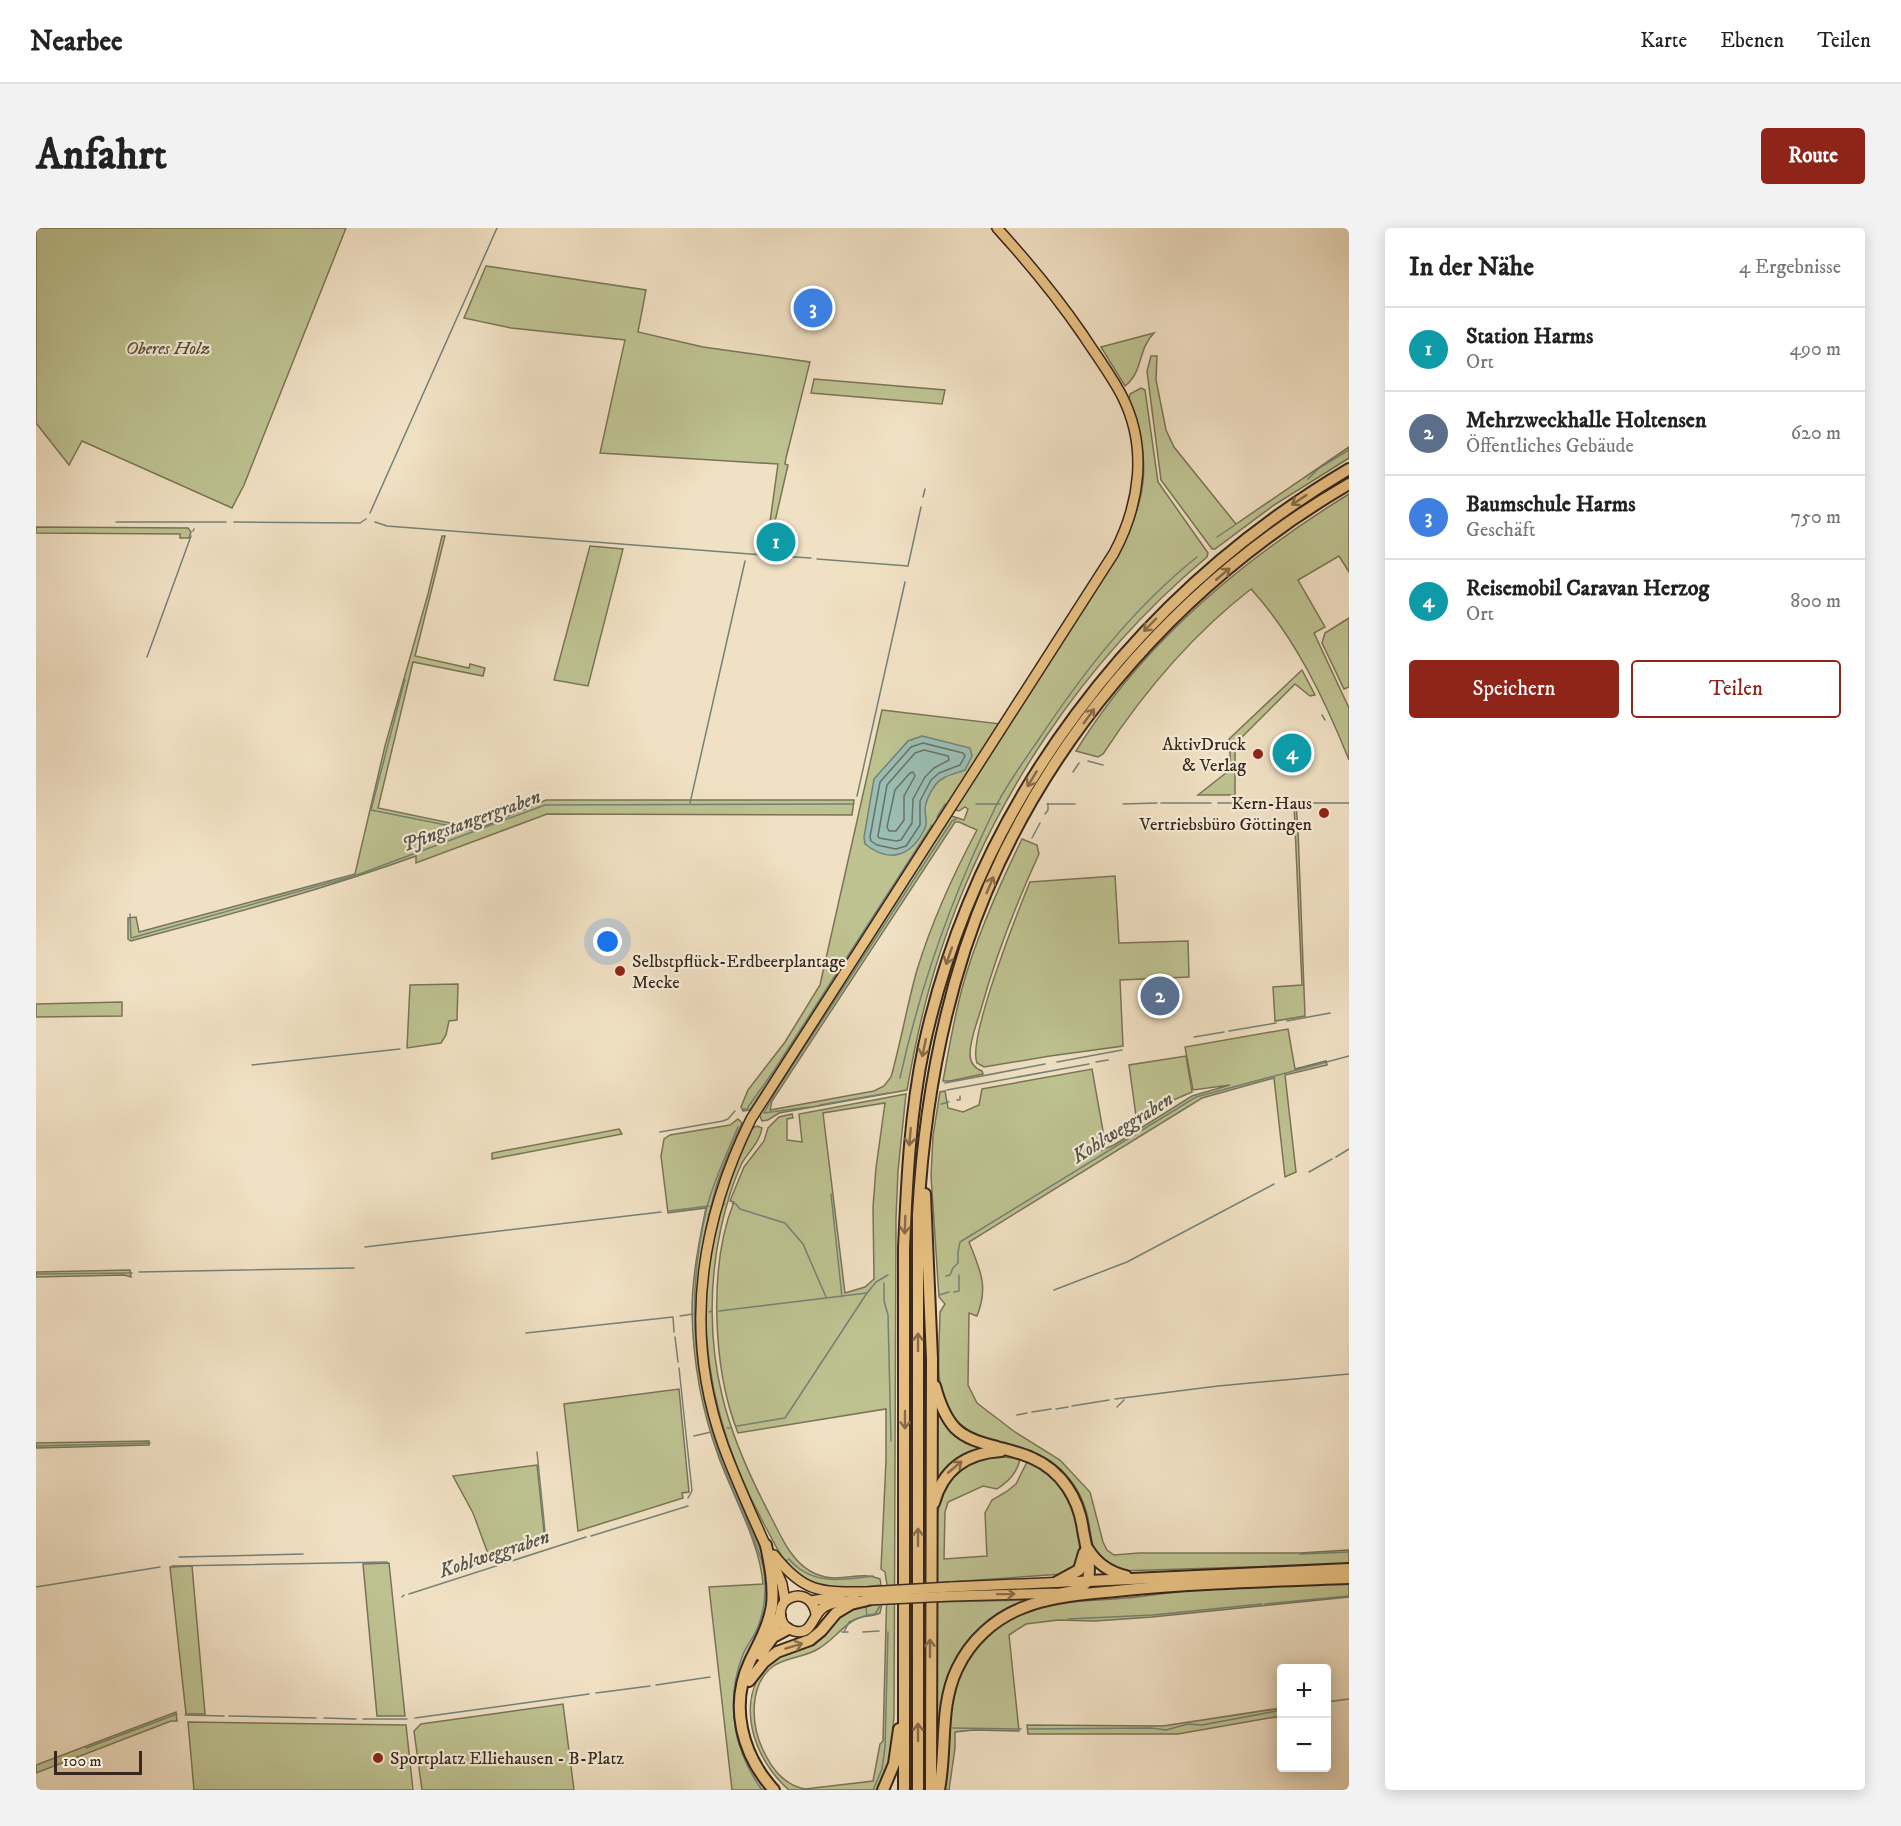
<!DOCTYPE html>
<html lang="de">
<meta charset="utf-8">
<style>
:root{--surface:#fff;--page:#f2f2f2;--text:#222;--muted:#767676;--line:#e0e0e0;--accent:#8f2418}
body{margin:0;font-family:"IM FELL DW Pica",serif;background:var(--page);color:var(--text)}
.controls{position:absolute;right:18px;bottom:18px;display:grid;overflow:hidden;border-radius:6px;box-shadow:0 3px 15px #0003}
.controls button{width:54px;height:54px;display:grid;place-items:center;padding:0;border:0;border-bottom:2px solid var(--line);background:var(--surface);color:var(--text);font:30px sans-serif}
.scale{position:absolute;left:18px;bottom:15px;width:88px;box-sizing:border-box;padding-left:6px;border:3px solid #37271d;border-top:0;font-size:16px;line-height:21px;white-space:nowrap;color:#37271d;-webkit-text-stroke:4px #f6ecd9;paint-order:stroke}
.you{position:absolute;left:572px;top:714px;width:21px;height:21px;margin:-15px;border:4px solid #fff;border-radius:50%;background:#1a73e8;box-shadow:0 0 0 9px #1a73e833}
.badge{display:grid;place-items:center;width:39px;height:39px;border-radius:50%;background:var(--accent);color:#fff;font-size:20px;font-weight:700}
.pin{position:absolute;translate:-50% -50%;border:3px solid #fff;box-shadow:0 2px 6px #0006}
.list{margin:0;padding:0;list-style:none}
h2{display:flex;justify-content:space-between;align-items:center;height:78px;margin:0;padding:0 24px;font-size:26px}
h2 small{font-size:20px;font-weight:400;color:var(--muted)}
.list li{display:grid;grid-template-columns:39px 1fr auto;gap:18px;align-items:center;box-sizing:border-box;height:84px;padding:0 24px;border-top:2px solid var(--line)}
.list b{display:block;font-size:22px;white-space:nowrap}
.list p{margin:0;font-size:20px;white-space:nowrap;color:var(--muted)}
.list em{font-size:20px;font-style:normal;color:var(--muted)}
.actions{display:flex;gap:12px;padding:18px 24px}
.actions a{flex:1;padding:14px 0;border:2px solid var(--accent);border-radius:6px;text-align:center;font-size:21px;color:var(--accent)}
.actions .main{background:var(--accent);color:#fff}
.map{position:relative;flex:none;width:1313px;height:1562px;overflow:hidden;border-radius:6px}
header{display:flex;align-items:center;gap:36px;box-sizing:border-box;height:84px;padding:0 30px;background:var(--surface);border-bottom:2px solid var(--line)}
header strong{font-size:28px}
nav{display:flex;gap:33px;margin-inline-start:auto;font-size:21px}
.intro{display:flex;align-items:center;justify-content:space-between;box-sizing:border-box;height:144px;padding:0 36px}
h1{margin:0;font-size:42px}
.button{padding:15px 27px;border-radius:6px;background:var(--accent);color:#fff;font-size:21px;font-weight:700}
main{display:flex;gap:36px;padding:0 36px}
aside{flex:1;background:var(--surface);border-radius:6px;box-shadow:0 3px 15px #0003}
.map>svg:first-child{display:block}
.green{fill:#bec291;stroke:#7a7457;stroke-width:1.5;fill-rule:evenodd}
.water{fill:#9bbeb4;stroke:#738278;stroke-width:1.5}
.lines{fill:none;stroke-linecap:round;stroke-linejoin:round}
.shore{stroke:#697268;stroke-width:1.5}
.stream{stroke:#738278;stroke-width:1.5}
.major-casing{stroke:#37271d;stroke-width:12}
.highway-casing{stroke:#37271d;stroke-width:14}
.major{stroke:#e8c082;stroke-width:9}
.highway{stroke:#e8c082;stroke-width:10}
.major-bridge-casing{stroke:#37271d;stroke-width:12;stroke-linecap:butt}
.major-bridge{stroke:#e8c082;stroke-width:9}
.oneway{stroke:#876c4a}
.poi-dot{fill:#8f2418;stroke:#f6ecd9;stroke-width:2}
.labels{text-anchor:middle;stroke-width:4.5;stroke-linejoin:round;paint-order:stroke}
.park-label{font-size:18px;font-style:italic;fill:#594e3a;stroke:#f6ecd9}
.poi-label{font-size:18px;fill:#37271d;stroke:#f6ecd9;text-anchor:end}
.water-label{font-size:20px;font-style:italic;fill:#55544a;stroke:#f6ecd9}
</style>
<header>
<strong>Nearbee</strong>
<nav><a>Karte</a><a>Ebenen</a><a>Teilen</a></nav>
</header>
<div class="intro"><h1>Anfahrt</h1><a class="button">Route</a></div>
<main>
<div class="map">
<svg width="1313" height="1562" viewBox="0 0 1313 1562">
<rect width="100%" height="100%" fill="#f1e1c4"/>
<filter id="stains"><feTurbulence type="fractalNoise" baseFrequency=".00333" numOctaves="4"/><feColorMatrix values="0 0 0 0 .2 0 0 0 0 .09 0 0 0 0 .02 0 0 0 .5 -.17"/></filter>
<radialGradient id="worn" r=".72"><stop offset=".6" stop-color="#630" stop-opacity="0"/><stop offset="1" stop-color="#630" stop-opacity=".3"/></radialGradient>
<g class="green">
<path d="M0 0H310L208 257 196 280 46 213 33 237 0 195Z"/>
<path d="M450 38 610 62 602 104 667 119 774 134 750 230 749 236 752 237 737 302 733 301 742 236 564 225 589 112 475 100 428 90Z"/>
<path d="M1118 105C1101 122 1108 143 1089 158L1065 119Z"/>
<path d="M1115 128H1121L1120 152 1130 202 1138 219 1200 296 1313 219V230L1238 277 1179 321H1176L1125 252 1111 143Z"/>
<path d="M778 151 909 162 906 176 775 165Z"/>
<path d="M1105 160 1109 162 1122 254 1172 325 1171 329C1048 432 954 572 904 725 889 770 879 816 871 862L743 885 732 892 726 893 723 886 915 588 928 592 932 581 929 579 923 583 920 582 921 578 1080 330C1111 273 1117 233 1093 172L1094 166ZM919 594H923L941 602C917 647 896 693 881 742 871 777 865 814 855 849L848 858 838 863 734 882 736 873Z"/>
<path d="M1313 266V344L1303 328 1262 352 1289 399 1278 405 1313 480V532C1289 472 1259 409 1215 361 1157 406 1107 465 1067 526L1062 529 1040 523C1106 416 1207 331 1313 266Z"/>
<path d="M0 299 152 300 155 304 153 310H144V306L0 305Z"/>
<path d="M406 308H409L379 428 433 440 434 436 449 440 447 448 377 434 342 580 438 600 447 599 510 572H818L816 587 511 586 380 635V628C286 662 191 687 95 713L92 711V690L100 689 103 704 319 646 349 518 392 366Z"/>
<path d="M554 318 587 321 552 458 518 452Z"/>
<path d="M1313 390V459L1308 461 1286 415 1289 405Z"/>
<path d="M1266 442 1279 467 1274 468 1259 456 1199 516V567H1162L1195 541 1193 511Z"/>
<path d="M846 482 965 496 714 882 707 883 705 879 712 862 749 814 784 757Z"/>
<path d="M1258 576H1260L1262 602 1269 788 1239 793 1237 759 1266 757Z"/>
<path d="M986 611 1001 617 1003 626C980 676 960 727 945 781 941 795 934 811 934 826 934 835 938 840 946 843L947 846 914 853H907C913 821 918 789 927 757 941 707 963 658 986 611Z"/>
<path d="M1079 648 1083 715 1152 713 1153 749 1084 752 1087 818 1014 828 948 839 941 835C931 811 982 683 994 654Z"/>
<path d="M422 756 421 792 413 793 410 807 405 815 371 820 374 757Z"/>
<path d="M86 774V788L0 789V776Z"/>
<path d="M1252 801 1259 841 1290 833 1291 837 1249 847 1260 944 1249 949 1238 850 1166 870 933 1014C944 1042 953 1058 941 1088L933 1085 932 1157 941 1175 979 1204 1024 1232 1054 1264 1067 1314 1071 1322 1078 1327 1103 1325H1264L1313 1322V1336L1082 1343C1076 1338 1065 1333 1061 1327 1055 1317 1055 1307 1053 1296 1050 1278 1043 1261 1030 1247 1014 1229 993 1222 970 1216 890 1198 903 1151 904 1084L909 1076 903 1069 895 948 897 908 904 864 909 863 912 880 927 884 943 877 946 861 1056 841 1069 914 1059 916 1061 924 1078 917 1156 868 1194 857 1157 862 1149 819Z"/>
<path d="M1150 828 1156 864 1100 888 1093 837Z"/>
<path d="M870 866 862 943 860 990 858 1487 855 1529 842 1562H753C718 1532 697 1473 733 1435 744 1424 762 1415 775 1407 800 1390 814 1377 846 1376L844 1385C836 1389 826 1387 818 1392 805 1400 795 1414 782 1421 769 1429 752 1429 739 1437 712 1455 715 1497 727 1522 736 1541 748 1557 769 1561L837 1553 844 1516 847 1513 851 1357 849 1344 845 1341 850 1232V1181L702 1205C677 1142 672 1038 698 974L694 973 708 939 728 913 732 900 743 889 756 886 757 890 751 891V912L766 914 763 886ZM849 875 840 940 837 979 838 1051 829 1059 809 1065 787 885Z"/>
<path d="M702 891 706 895C696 918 684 942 678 967 654 1052 655 1141 685 1225 694 1251 705 1276 715 1301 722 1316 730 1331 732 1348 736 1386 717 1426 707 1462 704 1471 700 1480 699 1489 697 1516 715 1542 731 1562H696L673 1359 727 1356C724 1314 696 1267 682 1227 666 1183 657 1132 656 1084 656 1049 663 1014 670 980L632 985 625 928 628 911 634 907 694 897Z"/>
<path d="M721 898 726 900C724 914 713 923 706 935 696 956 690 978 685 1000 673 1053 673 1114 686 1167 695 1206 716 1253 735 1289 745 1308 754 1331 774 1343 801 1359 822 1341 844 1351L845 1357C826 1359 794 1365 777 1356 749 1342 744 1325 729 1298 686 1219 662 1131 672 1040 674 1013 680 984 689 959 696 939 707 920 715 901Z"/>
<path d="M583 901 586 906 456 931V925Z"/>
<path d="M94 1042 95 1049 88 1047 0 1049V1044Z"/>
<path d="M643 1161 653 1264 646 1265 647 1270 542 1303 528 1176Z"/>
<path d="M902 1184 906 1190 946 1219V1222L901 1254H899V1185Z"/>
<path d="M113 1213V1217L0 1220V1215Z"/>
<path d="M959 1228 984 1231C981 1245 973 1253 961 1261L947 1258 912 1274 909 1284 908 1331 951 1328 949 1285 956 1272 970 1264 980 1256 991 1234C1032 1251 1054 1299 1039 1341L1027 1346 900 1355C901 1314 891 1254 936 1232 942 1229 952 1229 959 1228Z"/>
<path d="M501 1237 509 1313 454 1331 437 1285 417 1248Z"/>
<path d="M353 1335 369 1488H341L327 1336Z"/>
<path d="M156 1338 169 1486H150L134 1339Z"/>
<path d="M1313 1354V1369L1116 1389 1059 1393 1022 1392 990 1396 973 1407 983 1503 938 1502 919 1504V1520L913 1562H908C915 1521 906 1475 927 1437 940 1414 963 1393 988 1384 1020 1372 1056 1373 1091 1370 1115 1368 1139 1363 1163 1362 1213 1358 1263 1356 1313 1354Z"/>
<path d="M989 1372 990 1375 921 1433 900 1557 901 1374Z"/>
<path d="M527 1476 538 1562H386L378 1503 385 1496Z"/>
<path d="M1245 1480V1488L1142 1506H992L991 1497 1127 1498Z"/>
<path d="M140 1484 141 1493H135L0 1545V1537Z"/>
<path d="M152 1494 370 1497 377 1562H158Z"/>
</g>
<path class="water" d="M886 508 934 520 936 528 929 542C919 546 906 548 900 556 895 563 889 574 889 582 889 588 892 595 889 600 876 628 854 636 829 616L828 609 838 551 872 513Z"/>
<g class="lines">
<g class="shore">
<path d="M887 515 927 525 929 528 924 537 903 545 895 552 884 573V597L870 618 860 621 841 617 835 613 834 609 844 554 875 519Z"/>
<path d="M888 522 912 528 913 532 898 540 889 549 877 571 876 595 865 612 860 613 843 610 842 608 851 557 879 525Z"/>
<path d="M877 544 879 548 868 568V592L860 603H853L851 599 859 562 874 545Z"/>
</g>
<g class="stream">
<path d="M955 0 969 17"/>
<path d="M1272 251 1283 240 1313 222"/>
<path d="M887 269 889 261"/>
<path d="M334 285 461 0"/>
<path d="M80 294H190"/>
<path d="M198 294 324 295 330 291"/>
<path d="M339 294 351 298 727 327"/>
<path d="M157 303 158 301"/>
<path d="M1181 309 1199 297"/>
<path d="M742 328 775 330"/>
<path d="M781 331 872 338 885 279"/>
<path d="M111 429 155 308"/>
<path d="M369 451 335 582 440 603"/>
<path d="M1286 487 1289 492"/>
<path d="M1052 533 1067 537"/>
<path d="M1037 544 1043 535"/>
<path d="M821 568 869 354"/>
<path d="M654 575 709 333"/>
<path d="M1125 575H1175"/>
<path d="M1182 575H1223"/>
<path d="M1227 575H1313"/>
<path d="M940 576H964"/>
<path d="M1011 576H1039"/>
<path d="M1087 576 1121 575"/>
<path d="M1009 586 1012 582V576"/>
<path d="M901 589 909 576"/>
<path d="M996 610 1004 595"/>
<path d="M94 686 95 710 318 648 509 577 818 576"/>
<path d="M1251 793 1294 785"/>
<path d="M1193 803 1240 795"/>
<path d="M1158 809 1188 804"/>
<path d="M1021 834 1086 822"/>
<path d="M1060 834 1072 832"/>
<path d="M216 837 364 821"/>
<path d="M864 850C885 755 918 663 961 576 972 555 987 534 1001 514 1046 446 1097 380 1161 329"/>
<path d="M909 855 1009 836"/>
<path d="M911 862 1053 836"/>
<path d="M921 872H924V868"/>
<path d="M905 876 913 874"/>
<path d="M784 877 852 865"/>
<path d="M773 879 728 885 742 860 916 593 920 591"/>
<path d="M707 881H712V879L739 841 896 597"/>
<path d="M702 899C691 925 678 952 671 979 651 1062 655 1144 683 1225 692 1252 704 1278 715 1305 720 1317 726 1330 728 1343 731 1362 728 1384 721 1401 717 1411 709 1419 706 1429 689 1474 698 1524 726 1562"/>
<path d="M624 904 687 893 692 891 699 883"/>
<path d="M1300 929 1313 921"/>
<path d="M1273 944 1296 931"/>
<path d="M795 966 806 1069"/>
<path d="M696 975 700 976 704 981 749 995 767 1016 790 1069"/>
<path d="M687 976H689"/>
<path d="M633 983 673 978"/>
<path d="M329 1019 625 984"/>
<path d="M103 1044 318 1040"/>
<path d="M0 1046 96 1045"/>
<path d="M910 1048 914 1047 917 1040 922 1035V1024L924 1014 1160 869 1313 828"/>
<path d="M848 1055V1073L852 1087 855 1213"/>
<path d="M1018 1062 1091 1034 1238 956"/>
<path d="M918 1064 923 1063V1047"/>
<path d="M903 1067 913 1064"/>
<path d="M683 1083 831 1065"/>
<path d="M673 1084 676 1083"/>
<path d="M644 1088 657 1086"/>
<path d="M490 1105 637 1089 638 1104"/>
<path d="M639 1109 642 1134"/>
<path d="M643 1140 656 1263 652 1270"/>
<path d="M1079 1171 1182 1158 1313 1146"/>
<path d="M1036 1178 1073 1172"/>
<path d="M1081 1179 1088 1172"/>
<path d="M1020 1181 1032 1179"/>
<path d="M996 1184 1015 1181"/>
<path d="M981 1187 991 1185"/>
<path d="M701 1198 749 1190 831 1065 840 1054 852 1047"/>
<path d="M691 1200H694"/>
<path d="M658 1208 675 1204"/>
<path d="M0 1218 114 1215"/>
<path d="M501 1224 510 1313"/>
<path d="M555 1308 652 1278"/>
<path d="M1264 1326 1313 1324"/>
<path d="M143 1329 267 1326"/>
<path d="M750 1333 753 1331C776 1358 806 1352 837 1348"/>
<path d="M136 1338 351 1334"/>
<path d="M0 1359 124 1339"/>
<path d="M373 1366 550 1309"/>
<path d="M366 1369 368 1367"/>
<path d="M1229 1376 1313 1368"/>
<path d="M832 1387 839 1386 844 1378"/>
<path d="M1032 1391 1117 1387 1226 1376"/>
<path d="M806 1404H812"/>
<path d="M808 1404 813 1394 831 1387 830 1379"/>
<path d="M827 1404 843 1403"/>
<path d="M620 1457 674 1449"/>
<path d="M560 1465 614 1458"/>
<path d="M1290 1474 1313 1471"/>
<path d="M149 1487 188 1488"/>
<path d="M193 1488 280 1490"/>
<path d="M288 1490 320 1491"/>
<path d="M379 1490 553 1466"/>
<path d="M327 1491H371"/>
<path d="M917 1500 985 1501"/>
<path d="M992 1501 1115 1500 1130 1502 1152 1496 1166 1497 1246 1482"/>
<path d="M50 1520 141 1486"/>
<path d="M837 1562 846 1541 849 1519 852 1404"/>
</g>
<g class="major-casing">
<g id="major">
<path d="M738 1327C768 1365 784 1364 830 1364"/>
<path d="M915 1359 1052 1353"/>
<path d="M915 1368 1024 1365C1035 1363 1046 1363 1052 1353"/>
<path d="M749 1373 746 1356C727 1309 704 1264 687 1217 647 1105 664 995 715 891L1078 325C1104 276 1112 219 1086 168 1075 147 1060 127 1047 107 1021 69 992 34 961 0"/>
<path d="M775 1373 804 1368"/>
<path d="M780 1386C777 1369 763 1363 749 1373 745 1378 743 1383 745 1390 746 1396 751 1401 758 1403 777 1408 776 1386 788 1379 797 1373 810 1373 820 1372"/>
</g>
</g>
<g class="highway-casing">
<g id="highway">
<path d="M889 966 896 1131 895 1562"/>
<path d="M899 1158C903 1173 908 1188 919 1200 930 1211 946 1215 961 1219 972 1222 985 1225 996 1230 1026 1243 1043 1271 1047 1302 1050 1319 1055 1335 1052 1353L1313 1341"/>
<path d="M898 1275C907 1241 931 1225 965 1223"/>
<path d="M730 1317C734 1337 738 1357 736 1377 733 1397 723 1415 714 1433 693 1478 706 1527 738 1562"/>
<path d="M1052 1321C1061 1336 1073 1344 1090 1348"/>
<path d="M1021 1354 1043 1342 1048 1325"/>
<path d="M730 1411 741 1395 744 1388"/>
<path d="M724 1427 737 1409 752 1401"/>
<path d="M713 1453 728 1434 741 1424 774 1412 785 1403 800 1385 815 1376 832 1372"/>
<path d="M847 1562 858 1536 863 1501"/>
<path d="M868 1562V1020C871 952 874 885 888 818 941 575 1100 367 1313 241"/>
<path d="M882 1562V987C887 896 901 807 929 721 993 527 1137 358 1313 256"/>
<path d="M903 1562C911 1521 903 1479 921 1441 934 1413 958 1391 986 1380 1015 1368 1050 1366 1080 1363 1157 1355 1235 1353 1313 1350"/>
</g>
</g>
<use href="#major" class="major"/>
<use href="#highway" class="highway"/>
<g class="major-bridge-casing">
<g id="major-bridge">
<path d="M830 1364 915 1359"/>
<path d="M832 1372 915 1368"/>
</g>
</g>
<use href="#major-bridge" class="major-bridge"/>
</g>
<defs><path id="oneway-shaft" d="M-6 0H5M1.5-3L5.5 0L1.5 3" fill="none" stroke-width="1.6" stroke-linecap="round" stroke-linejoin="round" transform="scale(1.5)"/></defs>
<g class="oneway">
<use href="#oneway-shaft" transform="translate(1263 272) rotate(146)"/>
<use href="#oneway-shaft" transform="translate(1187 346) rotate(-40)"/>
<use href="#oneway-shaft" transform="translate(1114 397) rotate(134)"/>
<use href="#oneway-shaft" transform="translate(1053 488) rotate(-54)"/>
<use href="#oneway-shaft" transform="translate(996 551) rotate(121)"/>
<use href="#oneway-shaft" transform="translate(954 657) rotate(-67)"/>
<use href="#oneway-shaft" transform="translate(913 728) rotate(109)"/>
<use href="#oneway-shaft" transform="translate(888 820) rotate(102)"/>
<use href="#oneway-shaft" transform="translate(874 909) rotate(95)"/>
<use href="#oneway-shaft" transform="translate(869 997) rotate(92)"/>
<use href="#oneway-shaft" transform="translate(882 1114) rotate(-90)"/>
<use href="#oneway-shaft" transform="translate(869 1192) rotate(90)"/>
<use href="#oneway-shaft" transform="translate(919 1239) rotate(-40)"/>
<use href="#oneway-shaft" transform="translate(882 1309) rotate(-90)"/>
<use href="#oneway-shaft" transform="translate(970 1366) rotate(-1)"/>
<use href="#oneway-shaft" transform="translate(758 1418) rotate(-17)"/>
<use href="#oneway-shaft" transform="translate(894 1420) rotate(-90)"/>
<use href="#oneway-shaft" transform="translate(882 1504) rotate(-90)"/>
</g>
<g class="poi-dot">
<circle cx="1222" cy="526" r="6"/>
<circle cx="1288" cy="585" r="6"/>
<circle cx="584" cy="743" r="6"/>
<circle cx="342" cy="1530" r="6"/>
</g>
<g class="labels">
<g class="park-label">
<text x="132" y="126">Oberes Holz</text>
</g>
<g class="poi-label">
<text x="1210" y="522">AktivDruck<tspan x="1210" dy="21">&amp; Verlag</tspan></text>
<text x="1276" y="581">Kern-Haus<tspan x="1276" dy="21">Vertriebsbüro Göttingen</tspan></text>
<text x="596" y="739" text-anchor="start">Selbstpflück-Erdbeerplantage<tspan x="596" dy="21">Mecke</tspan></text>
<text x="354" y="1536" text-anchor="start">Sportplatz Elliehausen - B-Platz</text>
</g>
<g class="water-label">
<text transform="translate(435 592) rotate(-20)" y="7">Pfingstangergraben</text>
<text transform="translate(1086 899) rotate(-32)" y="7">Kohlweggraben</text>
<text transform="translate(458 1325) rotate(-18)" y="7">Kohlweggraben</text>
</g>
</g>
<rect width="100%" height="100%" filter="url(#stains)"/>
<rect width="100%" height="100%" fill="url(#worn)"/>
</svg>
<div class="controls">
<button>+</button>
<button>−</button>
</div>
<div class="scale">100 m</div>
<div class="you"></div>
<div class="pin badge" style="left:740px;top:314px;background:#0f9aa8">1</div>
<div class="pin badge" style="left:1124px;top:768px;background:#5c6f8a">2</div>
<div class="pin badge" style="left:777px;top:80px;background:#3f7fe0">3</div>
<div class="pin badge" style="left:1256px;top:525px;background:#0f9aa8">4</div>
</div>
<aside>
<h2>In der Nähe<small>4 Ergebnisse</small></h2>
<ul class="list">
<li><span class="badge" style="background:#0f9aa8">1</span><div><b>Station Harms</b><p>Ort</p></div><em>490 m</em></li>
<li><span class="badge" style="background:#5c6f8a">2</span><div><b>Mehrzweckhalle Holtensen</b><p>Öffentliches Gebäude</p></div><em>620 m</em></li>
<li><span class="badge" style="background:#3f7fe0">3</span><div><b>Baumschule Harms</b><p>Geschäft</p></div><em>750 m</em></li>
<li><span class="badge" style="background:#0f9aa8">4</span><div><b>Reisemobil Caravan Herzog</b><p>Ort</p></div><em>800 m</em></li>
</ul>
<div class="actions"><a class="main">Speichern</a><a>Teilen</a></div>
</aside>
</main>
